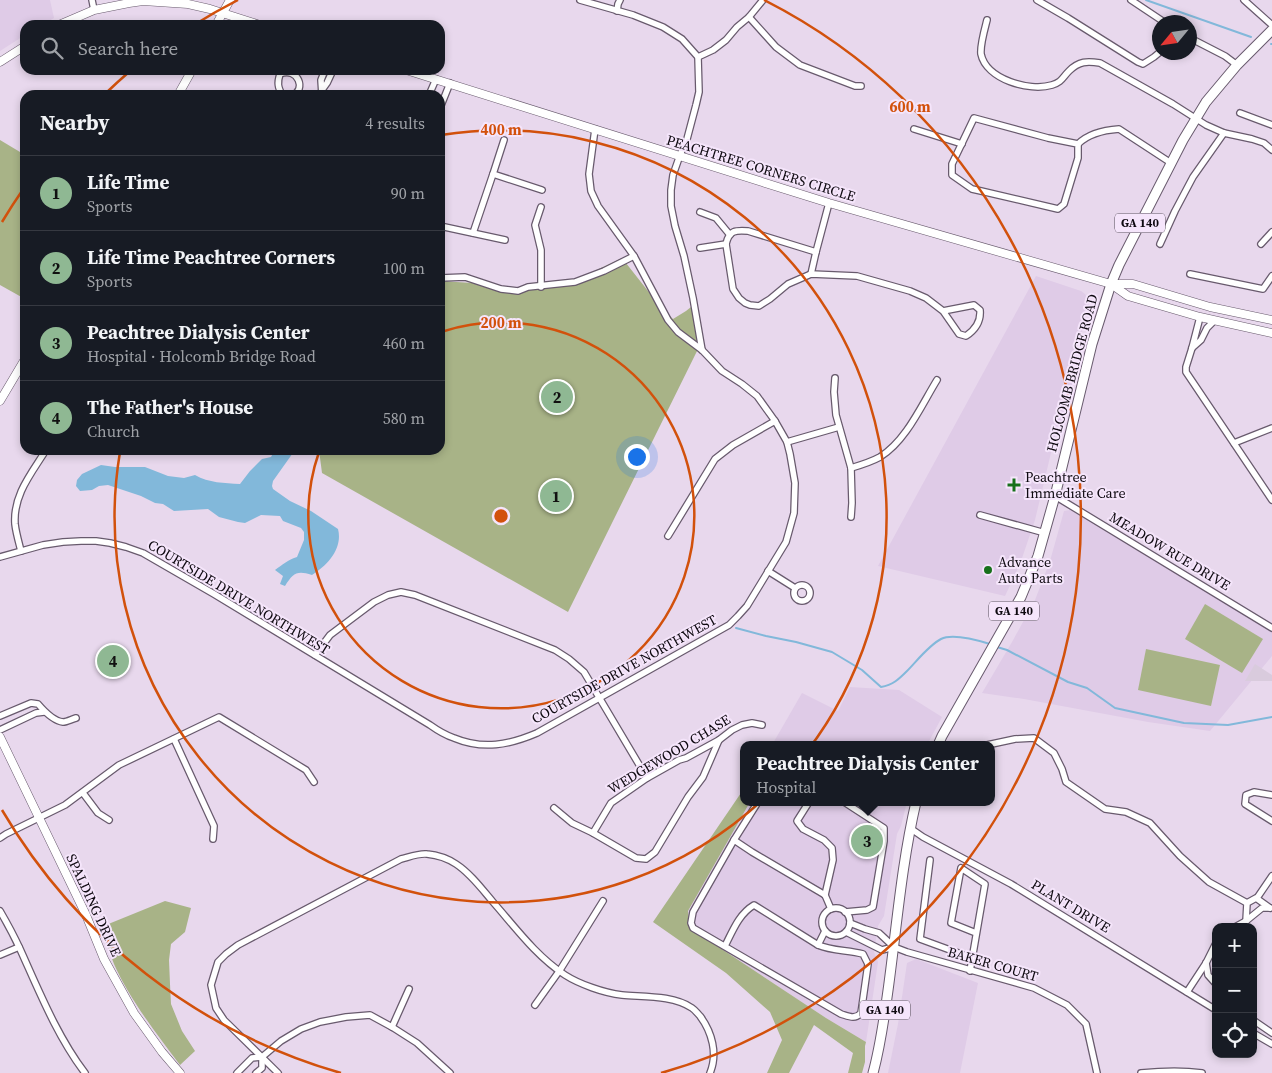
<!DOCTYPE html>
<meta charset="utf-8">
<style>
:root{--surface:#171b24;--page:#242831;--text:#f1f3f6;--muted:#9ea1a6;--line:#363941;--accent:#8fb893}
body{margin:0;font-family:"Source Serif 4",serif;background:var(--page);color:var(--text)}
.controls{position:absolute;right:15px;bottom:15px;display:grid;overflow:hidden;border-radius:10px;box-shadow:0 2px 8px #0003}
.controls button{width:45px;height:45px;display:grid;place-items:center;padding:0;border:0;border-bottom:1px solid var(--line);background:var(--surface);color:var(--text);font:25px sans-serif}
.compass{position:absolute;left:1152px;top:15px;width:45px;height:45px;border-radius:50%;background:var(--surface);box-shadow:0 2px 8px #0003;rotate:241deg}
.you{position:absolute;left:636px;top:456px;width:18px;height:18px;margin:-12px;border:4px solid #fff;border-radius:50%;background:#1a73e8;box-shadow:0 0 0 8px #1a73e833}
.badge{display:grid;place-items:center;width:32px;height:32px;border-radius:50%;background:var(--accent);color:#111;font-size:16px;font-weight:700}
.pin{position:absolute;translate:-50% -50%;border:2px solid #fff;box-shadow:0 1px 5px #0006}
.popup{position:absolute;left:740px;top:741px;width:255px;height:65px;box-sizing:border-box;display:grid;place-content:center;border-radius:10px;background:var(--surface);filter:drop-shadow(0 1px 4px #0005);font-size:16px;white-space:nowrap;color:var(--muted)}
.popup b{font-size:19px;color:var(--text)}
.popup::after{content:'';position:absolute;left:50%;top:100%;margin-left:-10px;border:10px solid transparent;border-top-color:var(--surface)}
.list{margin:0;padding:0;list-style:none}
h2{display:flex;justify-content:space-between;align-items:center;height:65px;margin:0;padding:0 20px;font-size:21px}
h2 small{font-size:16px;font-weight:400;color:var(--muted)}
.list li{display:grid;grid-template-columns:32px 1fr auto;gap:15px;align-items:center;box-sizing:border-box;height:75px;padding:0 20px;border-top:1px solid var(--line)}
.list b{display:block;font-size:19px;white-space:nowrap}
.list p{margin:0;font-size:16px;white-space:nowrap;color:var(--muted)}
.list em{font-size:16px;font-style:normal;color:var(--muted)}
.icon{flex:none;width:28px;height:28px;fill:none;stroke:currentColor;stroke-width:2;stroke-linecap:round;stroke-linejoin:round}
.map{position:relative;flex:none;width:1272px;height:1073px;overflow:hidden}
.search{position:absolute;background:var(--surface);box-shadow:0 2px 8px #0003;left:20px;top:20px;width:425px;height:55px;display:flex;align-items:center;gap:12px;box-sizing:border-box;padding:0 18px;border-radius:15px;color:var(--muted);font-size:19px}
.panel{position:absolute;background:var(--surface);box-shadow:0 2px 8px #0003;left:20px;top:90px;width:425px;height:365px;border-radius:15px}
.map>svg:first-child{display:block}
.built{fill:#dfcbe7}
.industrial{fill:#d9cbdd}
.green{fill:#a8b387}
.water{fill:#82b8da}
.lines{fill:none;stroke-linecap:round;stroke-linejoin:round}
.stream{stroke:#82b8da;stroke-width:2}
.street-casing{stroke:#685a6d;stroke-width:8}
.secondary-casing{stroke:#685a6d;stroke-width:9}
.primary-casing{stroke:#685a6d;stroke-width:11}
.street{stroke:#fff;stroke-width:5.5}
.secondary{stroke:#fff;stroke-width:8}
.primary{stroke:#fff;stroke-width:9}
.ring{fill:none;stroke:#d2510c;stroke-width:2.5}
.poi-dot{fill:#17701b;stroke:#f5e5fb;stroke-width:2}
.labels{text-anchor:middle;stroke-width:4;stroke-linejoin:round;paint-order:stroke}
.shield{fill:#f5e5fb;stroke:#534b56;stroke-width:1}
.shield-label{font-size:12px;font-weight:bold;fill:#0e0910}
.street-label{font-size:14px;fill:#0e0910;stroke:#f5e5fb}
.poi-label{font-size:14px;fill:#0e0910;stroke:#f5e5fb;text-anchor:start}
.centre{fill:#d2510c;stroke:#f5e5fb;stroke-width:2.5}
.ring-label{font-size:15px;text-anchor:middle;font-weight:bold;fill:#d2510c;stroke:#f5e5fb;stroke-width:4;stroke-linejoin:round;paint-order:stroke}
</style>
<div class="map">
<svg width="1272" height="1073" viewBox="0 0 1272 1073">
<rect width="100%" height="100%" fill="#e8d8ed"/>
<g class="built">
<path d="M0 0H50L54 18 42 25H25V35L0 51Z"/>
<path d="M1036 276 1081 291 1085 294 1088 300H1090L1077 350 1078 364 1061 426 1055 436 1035 520 1020 564 1005 596 878 566Z"/>
<path d="M1070 510 1272 632V656L1210 731 1148 722 1024 699 982 693 1012 642 1035 600 1050 561 1064 511Z"/>
<path d="M850 687 899 690 942 717 927 745H772L802 693 838 711Z"/>
<path d="M750 802H907L901 826 897 834 884 916 878 926 874 952 878 962 866 1042 826 1018 690 928 688 911Z"/>
<path d="M916 959 978 983 960 1073H888L898 1024 907 963Z"/>
</g>
<path class="industrial" d="M1255 664 1272 675V681H1245Z"/>
<g class="green">
<path d="M0 140 25 155V299L0 285Z"/>
<path d="M622 258 659 305 673 319 686 311 691 307 699 339 697 343 700 345 568 612 322 473 319 450H440V281L489 284 514 289 569 283Z"/>
<path d="M1205 604 1263 639 1242 673 1185 639Z"/>
<path d="M1146 649 1220 665 1211 706 1138 690Z"/>
<path d="M743 790V802H750L688 911 690 928 826 1018 866 1042 865 1046V1062L862 1073H848L853 1053 814 1025 789 1073H767L782 1040 770 1012 726 973 653 922Z"/>
<path d="M165 901 191 908 185 932 171 944 169 960 170 984 171 1004 182 1031 195 1051 180 1065C156 1033 130 1000 114 964 109 952 106 939 101 927Z"/>
</g>
<path class="water" d="M275 450H295L273 481 272 486 273 489 290 501 311 511 338 529C343 548 328 565 312 575 297 570 293 573 285 586L280 584 283 576 275 570C282 565 289 559 297 557L304 540V532L301 528 283 521 280 516 261 515 245 523 238 522 219 517 208 509 174 511 163 504 155 503 141 496 108 485 99 486 92 490 80 491 76 486 77 480 82 474 101 465 115 467H145L168 476 184 478 195 475C209 483 224 483 240 484L250 471 262 459 271 457Z"/>
<g class="lines">
<g class="stream">
<path d="M1146 0 1251 37"/>
<path d="M1271 44H1272"/>
<path d="M736 628 766 636 796 642 832 652 862 670 881 687C893 685 899 679 907 671 917 661 928 646 941 639 953 633 977 640 990 644"/>
<path d="M997 647 1007 650 1068 682 1087 688 1115 708 1184 723 1228 725 1272 717"/>
</g>
<g class="street-casing">
<g id="street">
<path d="M92 0 94 10"/>
<path d="M580 0 633 15 663 27 682 39 698 57 699 92 696 105 687 139 680 155 673 175 671 190V206L675 226 684 256 693 298 702 350"/>
<path d="M1037 0 1068 18 1138 62 1143 64 1154 57 1160 52"/>
<path d="M1131 0 1164 22"/>
<path d="M1244 0 1272 25"/>
<path d="M617 11 618 4 620 0"/>
<path d="M749 17 776 47 800 65 855 86H861"/>
<path d="M987 20C985 28 980 45 981 54 986 79 1029 92 1052 85 1062 82 1062 78 1069 71 1079 61 1087 61 1100 63L1173 104 1206 125 1224 133 1252 139 1264 143 1272 150"/>
<path d="M1190 38 1225 56 1237 65"/>
<path d="M698 57 713 50 726 40 737 27 749 17 763 0"/>
<path d="M322 90 327 83 333 70"/>
<path d="M282 95C278 87 277 83 280 74 298 66 307 91 292 95 291 95 284 95 284 95"/>
<path d="M322 95 321 80 325 70"/>
<path d="M429 95 436 79"/>
<path d="M440 108 450 83"/>
<path d="M1240 113 1272 125"/>
<path d="M974 118 1048 138 1078 144V158L1064 204 1058 209 981 191 972 189 952 175V164Z"/>
<path d="M914 129 962 144"/>
<path d="M1078 144C1088 134 1105 130 1119 129L1171 163"/>
<path d="M493 174 504 140"/>
<path d="M541 207 535 225 541 250V287"/>
<path d="M700 212 716 218 730 235"/>
<path d="M440 226 505 240"/>
<path d="M473 233 493 174 542 190"/>
<path d="M1160 244 1175 211 1193 177 1224 133"/>
<path d="M1261 244 1272 232"/>
<path d="M700 248 726 244"/>
<path d="M816 252 748 231C736 230 729 230 726 244L733 289 739 298 745 303 750 305 759 306 770 299 788 284 811 274 857 276 910 291 926 298 943 311 959 334 966 336C975 330 981 321 980 310L974 305 943 311"/>
<path d="M811 274 816 252 829 203"/>
<path d="M1190 274 1263 289 1272 276"/>
<path d="M440 278 465 277 501 289 518 291 528 287 575 282 604 271 634 256"/>
<path d="M1200 317 1192 348 1186 367V372L1272 500"/>
<path d="M1192 348 1201 340 1207 328 1214 321"/>
<path d="M835 378 834 392 836 415 851 468 852 503 851 517"/>
<path d="M787 442 839 427"/>
<path d="M1234 443 1272 428"/>
<path d="M851 468C861 465 871 462 880 457 906 441 921 406 937 380"/>
<path d="M1055 496 1272 628"/>
<path d="M980 515 1045 533"/>
<path d="M668 536 715 459 733 445 775 421"/>
<path d="M21 551C19 543 16 533 15 524 13 495 31 474 46 450"/>
<path d="M0 557 43 545 63 542 81 541H96L110 543 126 547 143 553 214 594 430 725C437 730 445 735 454 738 483 750 509 745 537 733L729 625 738 616 747 606 786 542 794 513 795 483 790 454 787 442 775 421 757 396 742 384 722 371 702 350 678 332 668 320 634 256 598 206 591 191 589 174 595 129"/>
<path d="M768 571 795 588"/>
<circle cx="802" cy="593" r="8"/>
<path d="M315 655 330 635 374 602 388 595 401 592 415 595 555 650 569 659 584 672 647 778"/>
<path d="M0 716 31 703 38 704C44 711 53 721 63 722 67 722 72 719 76 718"/>
<path d="M0 730 36 713 44 712"/>
<path d="M174 739 214 826 213 839"/>
<path d="M987 745 1015 739 1034 738 1054 753 1062 769 1066 782 1105 809 1126 812 1150 823 1180 856 1209 882 1247 903"/>
<path d="M83 793 98 813 109 820"/>
<path d="M1272 795 1254 792 1246 795 1245 804 1272 821"/>
<path d="M809 802 797 821 803 829 824 840 832 848 833 860 825 895"/>
<path d="M844 802 884 828V841L873 907 867 910 845 912"/>
<path d="M554 808 572 823 593 833 636 858 646 859 655 852 688 797 703 777 719 740"/>
<path d="M910 828 923 837 1011 884 1216 1010"/>
<path d="M593 833 611 803 647 778 679 760 686 758 719 740 732 730 742 725 752 723 762 725"/>
<path d="M0 838 6 834 65 805 119 765 219 717 306 770 314 782"/>
<path d="M734 840 752 852 825 895 831 909"/>
<path d="M930 860 920 939 972 958"/>
<path d="M1257 898 1272 876"/>
<circle cx="836" cy="922" r="14"/>
<path d="M0 911C7 923 14 936 20 949 39 991 57 1036 85 1073"/>
<path d="M1246 921 1247 903 1256 898 1270 908"/>
<path d="M850 923 865 929 879 933 894 947 907 952 1034 988 1067 1005 1086 1024 1097 1073"/>
<path d="M1235 927 1246 921 1262 908H1270"/>
<path d="M846 932 882 950 894 947"/>
<path d="M818 945 825 931"/>
<path d="M725 946C733 930 739 914 754 905L818 945C832 951 848 950 863 954L868 964 861 1013C855 1020 848 1016 841 1014L693 928 691 923 693 912 734 840 758 802"/>
<path d="M0 955 19 947"/>
<path d="M1206 963 1208 975 1216 984"/>
<path d="M970 971 985 884 961 868 951 923 976 933"/>
<path d="M1187 992 1206 963 1216 943"/>
<path d="M535 1005 560 970 603 901"/>
<path d="M1253 1020 1272 1033"/>
<path d="M392 1027 409 989"/>
<path d="M1253 1033 1272 1044"/>
<path d="M237 1073 252 1058 262 1057 281 1041 301 1029 320 1022 346 1017 370 1015 392 1027 417 1043 450 1073"/>
<path d="M256 1073 262 1068V1057"/>
<path d="M278 1073 224 1020 216 1008 211 985 218 962 226 954 238 945 401 859C409 857 419 853 427 854 437 855 447 858 456 864 470 873 482 889 493 902 515 927 536 956 565 975 579 984 604 993 622 995 643 997 673 995 692 1008 695 1010 697 1013 700 1016 712 1032 718 1054 710 1073"/>
<path d="M1141 1073C1161 1071 1181 1070 1202 1073"/>
</g>
</g>
<g class="secondary-casing">
<g id="secondary">
<path d="M59 25 94 10 129 3 143 1 188 4 210 9 260 25"/>
<path d="M216 25 230 0"/>
<path d="M0 62 25 46"/>
<path d="M406 70 829 203 1111 284 1128 296 1200 317 1272 333"/>
<path d="M178 95 192 70"/>
<path d="M1111 284H1133L1210 307 1272 320"/>
<path d="M0 401 25 359"/>
<path d="M0 737 86 915 104 959 134 1013 162 1052 180 1073"/>
</g>
</g>
<g class="primary-casing">
<g id="primary">
<path d="M938 745 942 736 1021 597 1038 556 1055 496 1092 344 1111 284 1119 265 1183 140 1206 102 1237 65 1272 30"/>
<path d="M873 1073C881 1044 885 1013 889 983 897 923 902 862 916 802"/>
</g>
</g>
<use href="#street" class="street"/>
<use href="#secondary" class="secondary"/>
<use href="#primary" class="primary"/>
</g>
<g class="ring">
<path d="M441 332A193 193 0 1 1 319 452"/>
<path d="M441 135A386 386 0 1 1 120 452"/>
<path d="M341 1073A579 579 0 0 1 2 810M2 222A579 579 0 0 1 24 188M106 93A579 579 0 0 1 129 72M194 25A579 579 0 0 1 238 0M764 0A579 579 0 0 1 661 1073"/>
</g>
<g class="poi-dot">
<path d="M1011.5 477.5h5v5h5v5h-5v5h-5v-5h-5v-5h5z"/>
<circle cx="988" cy="570" r="5"/>
</g>
<g class="labels">
<g class="shield">
<rect x="1115" y="213.5" width="50" height="19" rx="4"/>
<rect x="989" y="601.5" width="50" height="19" rx="4"/>
<rect x="860" y="1000.5" width="50" height="19" rx="4"/>
</g>
<g class="shield-label">
<text x="1140" y="227">GA 140</text>
<text x="1014" y="615">GA 140</text>
<text x="885" y="1014">GA 140</text>
</g>
<g class="street-label">
<text transform="translate(761 168) rotate(17)" y="5">PEACHTREE CORNERS CIRCLE</text>
<text transform="translate(1072 373) rotate(-75)" y="5">HOLCOMB BRIDGE ROAD</text>
<text transform="translate(1170 551) rotate(31)" y="5">MEADOW RUE DRIVE</text>
<text transform="translate(239 597) rotate(31)" y="5">COURTSIDE DRIVE NORTHWEST</text>
<text transform="translate(624 669) rotate(-29)" y="5">COURTSIDE DRIVE NORTHWEST</text>
<text transform="translate(669 754) rotate(-31)" y="5">WEDGEWOOD CHASE</text>
<text transform="translate(94 905) rotate(65)" y="5">SPALDING DRIVE</text>
<text transform="translate(1071 906) rotate(31)" y="5">PLANT DRIVE</text>
<text transform="translate(993 964) rotate(16)" y="5">BAKER COURT</text>
</g>
<g class="poi-label">
<text x="1025" y="482">Peachtree<tspan x="1025" dy="16">Immediate Care</tspan></text>
<text x="998" y="567">Advance<tspan x="998" dy="16">Auto Parts</tspan></text>
</g>
</g>
<circle cx="501" cy="516" r="8" class="centre"/>
<g class="ring-label">
<text x="910" y="112">600 m</text>
<text x="501" y="135">400 m</text>
<text x="501" y="328">200 m</text>
</g>
</svg>
<div class="controls">
<button>+</button>
<button>−</button>
<button><svg class="icon" aria-label="locate" viewBox="0 0 24 24"><circle cx="12" cy="12" r="6"/><path d="M12 2v4M12 18v4M2 12h4M18 12h4"/></svg></button>
</div>
<svg class="compass" viewBox="-18 -18 36 36"><path d="M0-13l5 13h-10z" fill="#e53935"/><path d="M0 13l5-13h-10z" fill="#9ea1a6"/></svg>
<div class="you"></div>
<div class="pin badge" style="left:556px;top:496px">1</div>
<div class="pin badge" style="left:557px;top:397px">2</div>
<div class="pin badge" style="left:867px;top:841px">3</div>
<div class="popup"><b>Peachtree Dialysis Center</b>Hospital</div>
<div class="pin badge" style="left:113px;top:661px">4</div>
<div class="search"><svg class="icon" aria-label="search" viewBox="0 0 24 24"><circle cx="10" cy="10" r="6"/><path d="M15 15l6 6"/></svg>Search here</div>
<section class="panel">
<h2>Nearby<small>4 results</small></h2>
<ul class="list">
<li><span class="badge">1</span><div><b>Life Time</b><p>Sports</p></div><em>90 m</em></li>
<li><span class="badge">2</span><div><b>Life Time Peachtree Corners</b><p>Sports</p></div><em>100 m</em></li>
<li><span class="badge">3</span><div><b>Peachtree Dialysis Center</b><p>Hospital · Holcomb Bridge Road</p></div><em>460 m</em></li>
<li><span class="badge">4</span><div><b>The Father's House</b><p>Church</p></div><em>580 m</em></li>
</ul>
</section>
</div>
